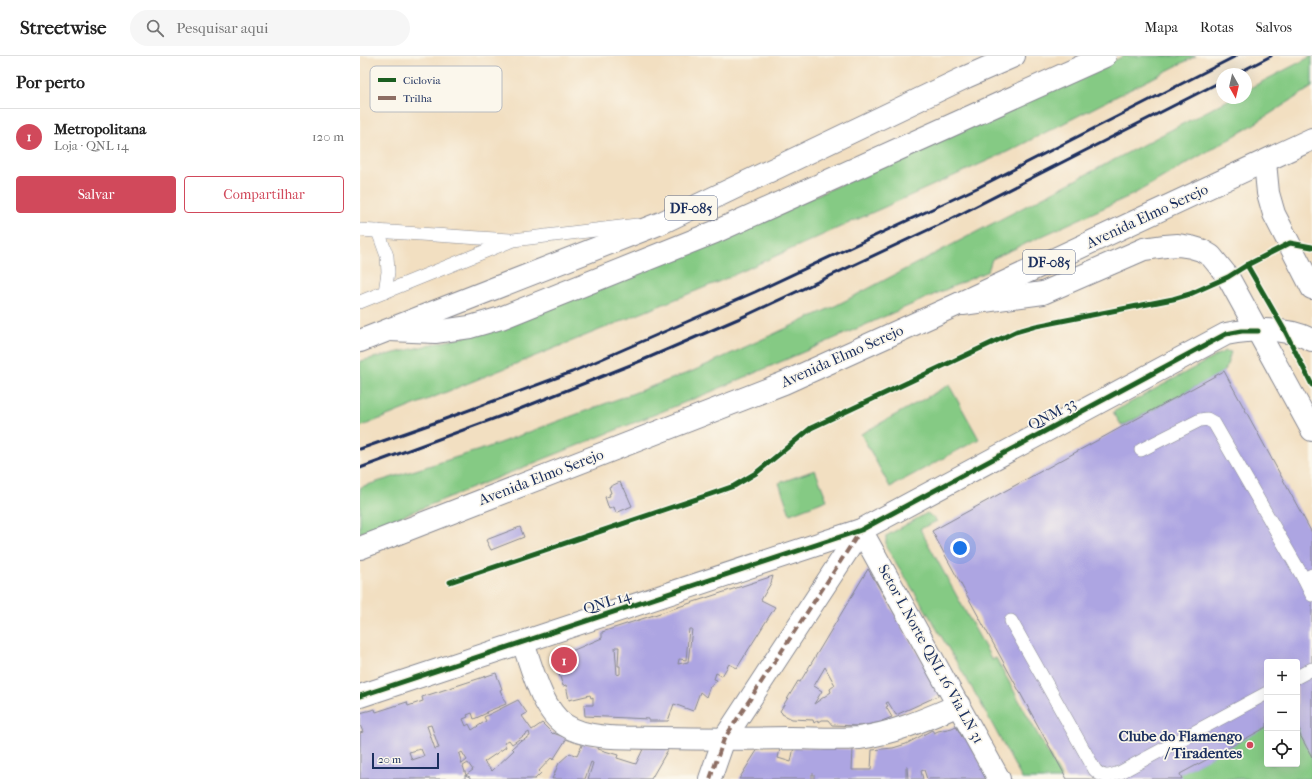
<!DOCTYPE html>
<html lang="pt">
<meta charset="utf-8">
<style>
:root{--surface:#fff;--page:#f6f6f6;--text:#222;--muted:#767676;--line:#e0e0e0;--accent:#d1495b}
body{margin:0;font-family:"IM FELL French Canon",serif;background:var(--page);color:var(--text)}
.controls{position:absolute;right:12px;bottom:12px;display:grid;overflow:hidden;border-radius:4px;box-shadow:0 4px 16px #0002}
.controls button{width:36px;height:36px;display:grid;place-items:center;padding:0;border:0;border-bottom:1px solid var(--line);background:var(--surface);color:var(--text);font:20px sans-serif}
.compass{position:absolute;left:856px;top:12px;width:36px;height:36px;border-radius:50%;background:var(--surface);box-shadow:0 4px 16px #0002;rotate:172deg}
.scale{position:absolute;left:12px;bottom:10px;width:67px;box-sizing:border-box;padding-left:4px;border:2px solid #1b2f5e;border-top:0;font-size:11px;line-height:14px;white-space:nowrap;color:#1b2f5e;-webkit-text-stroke:3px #fbf7ec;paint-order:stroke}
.you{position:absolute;left:600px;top:492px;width:14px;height:14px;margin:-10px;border:3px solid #fff;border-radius:50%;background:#1a73e8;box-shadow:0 0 0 6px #1a73e833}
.badge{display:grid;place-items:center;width:26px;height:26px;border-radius:50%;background:var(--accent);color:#fff;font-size:13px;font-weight:700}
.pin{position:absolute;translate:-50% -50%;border:2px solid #fff;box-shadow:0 1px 4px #0006}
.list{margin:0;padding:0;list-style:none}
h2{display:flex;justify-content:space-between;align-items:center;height:52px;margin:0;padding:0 16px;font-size:17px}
h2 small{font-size:13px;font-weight:400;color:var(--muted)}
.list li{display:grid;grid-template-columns:26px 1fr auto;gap:12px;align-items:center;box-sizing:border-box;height:56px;padding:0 16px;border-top:1px solid var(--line)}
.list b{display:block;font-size:15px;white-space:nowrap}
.list p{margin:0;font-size:13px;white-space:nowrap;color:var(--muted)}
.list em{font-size:13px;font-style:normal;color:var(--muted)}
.actions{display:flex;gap:8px;padding:12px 16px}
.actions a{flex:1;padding:9px 0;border:1px solid var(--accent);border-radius:4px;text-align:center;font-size:14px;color:var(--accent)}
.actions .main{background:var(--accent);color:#fff}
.icon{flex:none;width:22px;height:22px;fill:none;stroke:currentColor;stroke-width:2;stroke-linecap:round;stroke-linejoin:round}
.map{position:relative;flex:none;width:952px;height:723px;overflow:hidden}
header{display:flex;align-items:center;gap:24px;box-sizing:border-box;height:56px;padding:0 20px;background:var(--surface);border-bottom:1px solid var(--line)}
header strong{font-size:19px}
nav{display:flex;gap:22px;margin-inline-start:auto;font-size:14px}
.search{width:280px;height:36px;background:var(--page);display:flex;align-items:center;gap:10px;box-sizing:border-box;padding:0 14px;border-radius:22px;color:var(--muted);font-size:15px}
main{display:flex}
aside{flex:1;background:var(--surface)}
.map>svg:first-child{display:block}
.green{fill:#85ca84;stroke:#507c71}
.building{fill:#ada5e2;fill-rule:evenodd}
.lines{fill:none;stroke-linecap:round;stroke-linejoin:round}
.lane-casing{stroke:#868790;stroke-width:14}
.street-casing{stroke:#868790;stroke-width:24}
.secondary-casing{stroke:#868790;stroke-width:24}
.primary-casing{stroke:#868790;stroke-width:24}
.lane{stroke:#fff;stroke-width:13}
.street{stroke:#fff;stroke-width:22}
.secondary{stroke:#fff;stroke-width:22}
.primary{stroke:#fff;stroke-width:22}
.rail{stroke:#1b2f5e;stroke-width:3}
.quiet{stroke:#8d6e63;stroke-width:4;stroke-dasharray:8 4;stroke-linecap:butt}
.cycleway-casing{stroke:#fbf7ec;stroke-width:8}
.cycleway{stroke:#1b5e20;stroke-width:5}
.poi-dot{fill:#d1495b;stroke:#fbf7ec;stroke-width:1.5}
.labels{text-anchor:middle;stroke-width:3.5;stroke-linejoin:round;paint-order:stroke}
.shield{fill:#fbf7ec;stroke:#5e6b89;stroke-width:1}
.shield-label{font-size:14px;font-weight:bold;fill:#1b2f5e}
.street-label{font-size:15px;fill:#1b2f5e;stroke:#fbf7ec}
.poi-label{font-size:15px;font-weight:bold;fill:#1b2f5e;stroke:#fbf7ec;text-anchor:end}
.key{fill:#fbf7ec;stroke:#b8bbc1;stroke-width:1}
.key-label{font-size:11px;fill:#1b2f5e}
</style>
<header>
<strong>Streetwise</strong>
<div class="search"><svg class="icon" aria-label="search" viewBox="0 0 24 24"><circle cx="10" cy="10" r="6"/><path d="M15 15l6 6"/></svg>Pesquisar aqui</div>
<nav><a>Mapa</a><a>Rotas</a><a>Salvos</a></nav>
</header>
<main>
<aside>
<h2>Por perto<small></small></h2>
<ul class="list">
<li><span class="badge">1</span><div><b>Metropolitana</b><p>Loja · QNL 14</p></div><em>120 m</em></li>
</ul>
<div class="actions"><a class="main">Salvar</a><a>Compartilhar</a></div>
</aside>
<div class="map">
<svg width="952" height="723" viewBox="0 0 952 723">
<rect width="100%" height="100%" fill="#fbf7ec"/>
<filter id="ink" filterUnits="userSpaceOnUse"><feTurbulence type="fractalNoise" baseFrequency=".025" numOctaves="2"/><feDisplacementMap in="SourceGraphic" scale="8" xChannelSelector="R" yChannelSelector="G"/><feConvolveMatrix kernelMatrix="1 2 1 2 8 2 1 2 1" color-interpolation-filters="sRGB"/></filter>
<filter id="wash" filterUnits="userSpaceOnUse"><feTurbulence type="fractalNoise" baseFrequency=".012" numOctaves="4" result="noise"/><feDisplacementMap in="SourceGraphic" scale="16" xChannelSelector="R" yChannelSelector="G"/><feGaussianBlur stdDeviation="0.9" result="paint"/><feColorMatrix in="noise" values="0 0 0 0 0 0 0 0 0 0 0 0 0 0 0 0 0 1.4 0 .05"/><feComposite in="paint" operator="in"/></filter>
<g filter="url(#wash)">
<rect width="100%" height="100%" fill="#f2dfc1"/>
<g class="green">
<path d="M764 0H836L647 96 358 226 0 371V305L104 281 464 136Z"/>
<path d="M952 0V31L888 72 774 138 632 203 628 215 455 291 353 335 0 477V433L1 431 126 392 333 315 477 249 872 42H886V34Z"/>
<path d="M865 295 871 296 865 315 762 370 753 356Z"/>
<path d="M589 329 619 383 530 431 501 378Z"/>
<path d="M455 414 467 444 430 458 419 427Z"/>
<path d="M567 457 577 465 560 473 632 604 636 602 702 723H662L619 644 562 548 526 491V480Z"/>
<path d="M952 645V723H810L907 670V708H937V654Z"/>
</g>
<g id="blocks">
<g class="building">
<path d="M864 315 952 477V701L940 679 939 676 940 675 938 671 937 672V606H907V671L820 718 822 723H707L572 475Z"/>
<path d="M260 426 263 433 264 432 272 450 256 457 254 451 249 453 245 441 250 440 249 438 251 437 249 431Z"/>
<path d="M160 471 164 481 131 494 126 484Z"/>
<path d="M508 513 582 638 536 659 528 646 526 647 528 650 526 651 532 661 522 665V666L500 670 472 669 468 664H461L458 666V664L454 667 453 664 432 663 422 658V657L420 655 438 625 440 626ZM465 611 475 629 470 633 471 636 454 648 462 635 454 630Z"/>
<path d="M413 520 411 527 401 544 415 551 377 612 369 608 362 620 356 617 354 623 357 624 356 626H354L352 630H350L346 641 340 636 333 655 314 648 308 665H289V663L225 660 224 649H233V641L231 642 230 639 209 644 206 629 203 630 198 615 207 597 242 582V576ZM329 573H332L328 606 318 608 319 603 326 604ZM255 591H259L258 610H260V618L257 619Z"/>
<path d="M136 617 142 633 140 634 146 648 126 656 127 657 114 663 112 657 107 659 108 661 103 663 106 670 109 668 112 674 126 665 124 661 158 644 167 657 162 660 172 674 182 667 193 678V677L207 682 193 704 191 702 179 715 181 717 175 723H110V721L105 719V723H0V677L3 676 0 669V657L15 653 16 656 47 646 48 650 63 645 62 641ZM71 669 79 692 75 693 67 670ZM169 676 170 680 162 685 161 684 152 692 154 694 132 715 124 706 146 691 144 687 149 684 152 688ZM61 693 64 700 52 704 49 696ZM102 696 107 704 102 708 99 698ZM108 707 113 714 106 719 103 710Z"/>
<path d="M596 670 602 681 606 679 629 723H567L564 714 561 715 563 723H548L547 711H546V723H454V718H452V723H379L398 693H420L418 702 431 706 434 691 493 693 492 714H511L512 694 533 692 546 688 572 674 574 677 578 675 592 672Z"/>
<path d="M223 687 239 690 238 693 258 699 257 702 276 708 284 691 309 692 291 723H228L233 707 231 706 225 723H192L199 707 210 697 217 700Z"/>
</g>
</g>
</g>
<g filter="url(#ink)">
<use href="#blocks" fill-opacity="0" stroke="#868790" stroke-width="1"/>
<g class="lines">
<g class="lane-casing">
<g id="lane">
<path d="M0 174 150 184"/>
<path d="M18 175 27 200 28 216 25 236"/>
<path d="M0 246 153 184 277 169"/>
<path d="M781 394 840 364 847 363 854 367 944 523"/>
<path d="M952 519 944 523 952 539"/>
<path d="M651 565 735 714C743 723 751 720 761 716L907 637"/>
<path d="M937 621 952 613"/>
</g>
</g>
<g class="street-casing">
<g id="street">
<path d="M163 587C172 612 182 654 205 669 229 685 271 681 300 682 343 683 386 683 430 682 451 682 478 684 499 682 535 677 566 663 599 649"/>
<path d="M350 723 364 683 501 474 639 723"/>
</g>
</g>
<g class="secondary-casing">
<g id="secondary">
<path d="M905 106 908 137 914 158 952 232"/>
<path d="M603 248 683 237 784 193 805 190 818 189 831 191 841 194 851 200 868 221 952 374"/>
<path d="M0 640 501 474 866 278C893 273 927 271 952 284"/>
</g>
</g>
<g class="primary-casing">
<g id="primary">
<path d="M30 274 75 276 110 271 141 262 355 176 745 0"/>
<path d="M0 285 301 167 606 21 654 0"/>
<path d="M0 492 424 327 594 250 952 83"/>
</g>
</g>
<use href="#lane" class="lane"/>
<use href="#street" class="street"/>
<use href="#secondary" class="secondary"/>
<use href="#primary" class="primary"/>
<g class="rail">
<path d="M876 18 911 0"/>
<path d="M0 393 74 367 212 316 395 236 619 131 876 0"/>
<path d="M0 412 152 356 283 304 387 259 585 166 862 25"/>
</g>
<path class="quiet" d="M350 723 364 683 501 474"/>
<g class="cycleway-casing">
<g id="cycleway">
<path d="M887 209 925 275 952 329"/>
<path d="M90 526 351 438 374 430 396 417 451 372 655 276 676 270 813 243 830 238 868 221 887 209 930 187 952 191"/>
<path d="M0 640 501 474 866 278 882 275H898"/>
</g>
</g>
<use href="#cycleway" class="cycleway"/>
</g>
</g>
<circle class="poi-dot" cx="890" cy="689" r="4"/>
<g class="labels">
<g class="shield">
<rect x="305" y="140" width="52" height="24" rx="3"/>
<rect x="663" y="194" width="52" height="24" rx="3"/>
</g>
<g class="shield-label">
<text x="331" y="157">DF-085</text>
<text x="689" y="211">DF-085</text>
</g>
<g class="street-label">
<text transform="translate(787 160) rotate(-25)" y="5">Avenida Elmo Serejo</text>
<text transform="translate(482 300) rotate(-24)" y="5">Avenida Elmo Serejo</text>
<text transform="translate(692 358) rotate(-28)" y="5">QNM 33</text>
<text transform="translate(181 421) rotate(-21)" y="5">Avenida Elmo Serejo</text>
<text transform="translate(247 546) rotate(-18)" y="5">QNL 14</text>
<text transform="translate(571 598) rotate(61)" y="5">Setor L Norte QNL 16 Via LN 31</text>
</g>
<g class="poi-label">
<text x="882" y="685">Clube do Flamengo<tspan x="882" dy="17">/ Tiradentes</tspan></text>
</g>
</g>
<rect x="10" y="10" width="132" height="46" rx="6" class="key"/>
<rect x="18" y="22" width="18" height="4" fill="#1b5e20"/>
<rect x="18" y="40" width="18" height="4" fill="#8d6e63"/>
<g class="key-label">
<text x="43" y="28">Ciclovia</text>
<text x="43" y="46">Trilha</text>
</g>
</svg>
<div class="controls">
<button>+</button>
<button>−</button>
<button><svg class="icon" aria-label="locate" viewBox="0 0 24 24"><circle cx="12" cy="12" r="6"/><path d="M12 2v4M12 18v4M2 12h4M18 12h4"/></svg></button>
</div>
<svg class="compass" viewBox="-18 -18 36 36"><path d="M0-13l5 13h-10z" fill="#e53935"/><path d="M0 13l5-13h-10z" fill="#767676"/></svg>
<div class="scale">20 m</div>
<div class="you"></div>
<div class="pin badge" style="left:204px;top:604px">1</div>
</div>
</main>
